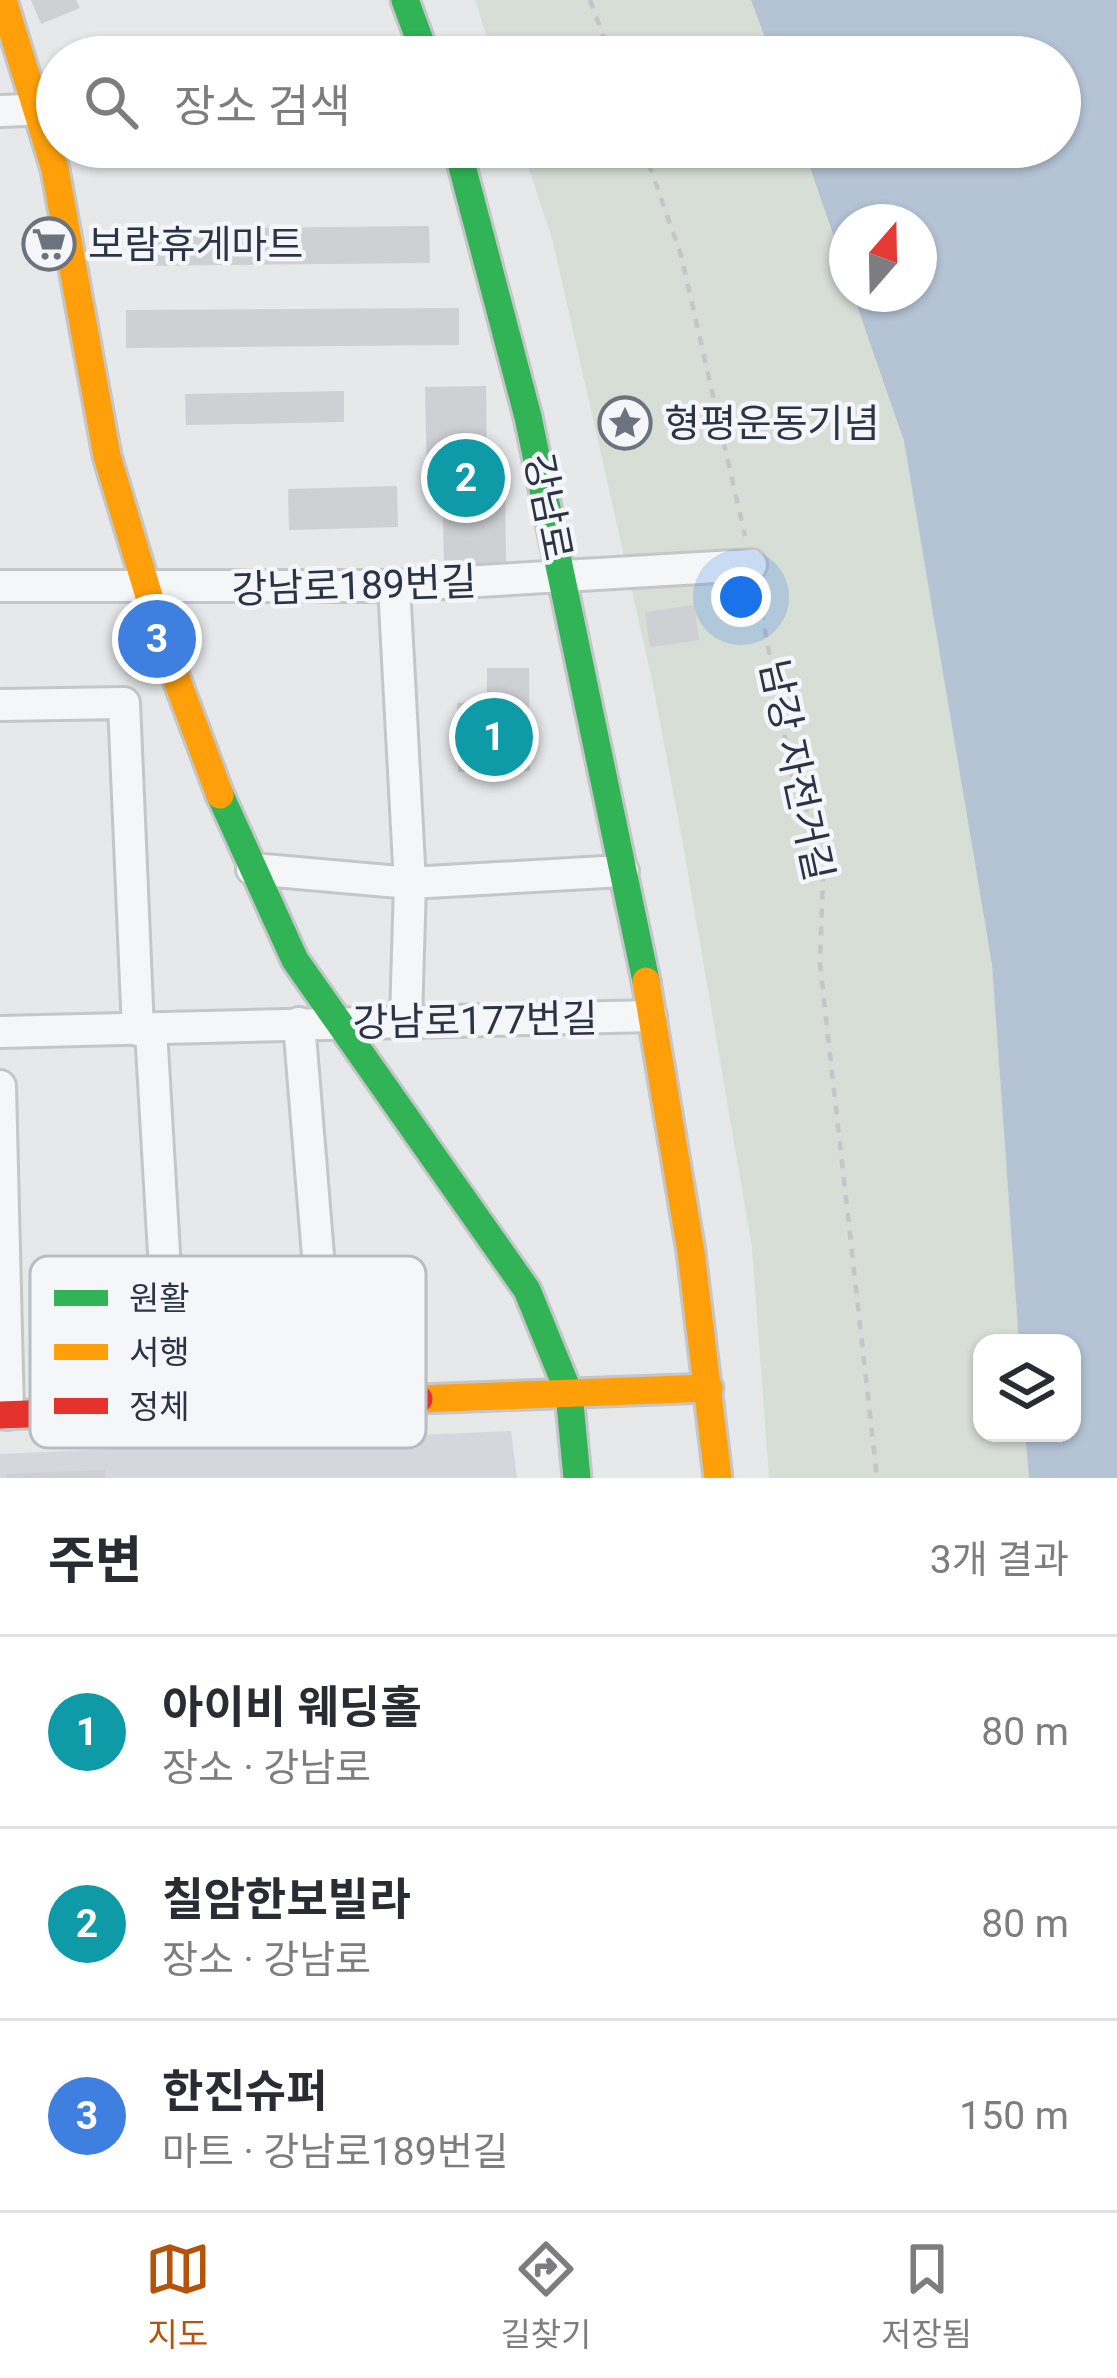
<!DOCTYPE html>
<html lang="ko">
<meta charset="utf-8">
<style>
:root{--surface:#fff;--page:#f7f7f7;--text:#2b2b33;--muted:#7c7c81;--line:#e1e1e2;--accent:#b45309}
body{margin:0;font-family:Roboto,"Noto Sans KR",sans-serif;background:var(--page);color:var(--text)}
.controls{position:absolute;right:36px;bottom:36px;display:grid;overflow:hidden;border-radius:24px;box-shadow:0 3px 9px #0004}
.controls button{width:108px;height:108px;display:grid;place-items:center;padding:0;border:0;border-bottom:3px solid var(--line);background:var(--surface);color:var(--text);font:60px sans-serif}
.compass{position:absolute;left:829px;top:204px;width:108px;height:108px;border-radius:50%;background:var(--surface);box-shadow:0 3px 9px #0004;rotate:20deg}
.you{position:absolute;left:741px;top:597px;width:42px;height:42px;margin:-30px;border:9px solid #fff;border-radius:50%;background:#1a73e8;box-shadow:0 0 0 18px #1a73e833}
.badge{display:grid;place-items:center;width:78px;height:78px;border-radius:50%;background:var(--accent);color:#fff;font-size:39px;font-weight:700}
.pin{position:absolute;translate:-50% -50%;border:6px solid #fff;box-shadow:0 3px 12px #0006}
.list{margin:0;padding:0;list-style:none}
h2{display:flex;justify-content:space-between;align-items:center;height:156px;margin:0;padding:0 48px;font-size:51px}
h2 small{font-size:39px;font-weight:400;color:var(--muted)}
.list li{display:grid;grid-template-columns:78px 1fr auto;gap:36px;align-items:center;box-sizing:border-box;height:192px;padding:0 48px;border-top:3px solid var(--line)}
.list b{display:block;font-size:45px;white-space:nowrap}
.list p{margin:0;font-size:39px;white-space:nowrap;color:var(--muted)}
.list em{font-size:39px;font-style:normal;color:var(--muted)}
.icon{flex:none;width:66px;height:66px;fill:none;stroke:currentColor;stroke-width:2;stroke-linecap:round;stroke-linejoin:round}
.map{position:relative;flex:none;width:1117px;height:1478px;overflow:hidden}
.search{position:absolute;background:var(--surface);box-shadow:0 3px 9px #0004;left:36px;right:36px;top:36px;height:132px;display:flex;align-items:center;gap:30px;box-sizing:border-box;padding:0 42px;border-radius:66px;color:var(--muted);font-size:45px}
.sheet{height:732px;background:var(--surface)}
nav{display:flex;justify-content:space-around;align-items:center;box-sizing:border-box;height:168px;border-top:3px solid var(--line);background:var(--surface);font-size:33px;color:var(--muted)}
nav a{display:grid;justify-items:center;gap:6px}
nav .on{color:var(--accent)}
.map>svg:first-child{display:block}
.built{fill:#d4d7dd}
.green{fill:#d6ded6}
.water{fill:#b4c4d5}
.building{fill:#ced0d3}
.lines{fill:none;stroke-linecap:round;stroke-linejoin:round}
.street-casing{stroke:#c4c6c8;stroke-width:36}
.fast-casing{stroke:#c4c6c8;stroke-width:33}
.slow-casing{stroke:#c4c6c8;stroke-width:33}
.jam-casing{stroke:#c4c6c8;stroke-width:33}
.path{stroke:#c5c6ca;stroke-width:4.5;stroke-dasharray:9 9;stroke-linecap:butt}
.street{stroke:#f5f6f7;stroke-width:30}
.fast{stroke:#30b455;stroke-width:27}
.slow{stroke:#ff9f0a;stroke-width:27}
.jam{stroke:#e5322d;stroke-width:27}
.labels{text-anchor:middle;stroke-width:9;stroke-linejoin:round;paint-order:stroke}
.poi-label{font-size:39px;fill:#2b3445;stroke:#f4f6f9;text-anchor:start}
.street-label{font-size:39px;fill:#2b3445;stroke:#f4f6f9}
.key{fill:#f4f6f9;stroke:#b8bcc3;stroke-width:3}
.key-label{font-size:33px;fill:#2b3445}
</style>
<div class="map">
<svg width="1117" height="1478" viewBox="0 0 1117 1478">
<rect width="100%" height="100%" fill="#e6e8ea"/>
<path class="built" d="M511 1431 517 1478H0V1454Z"/>
<g class="green">
<path d="M475 0H751L772 57H493Z"/>
<path d="M522 147H803L847 275V294H854L904 441 992 965 1019 1343H982V1433H1025L1029 1478H769L752 1247 683 844 651 675 553 242Z"/>
</g>
<path class="water" d="M751 0H1117V1478H1029L1025 1433H1072V1343H1019L992 965 904 441 853 294H919V222H847V275L803 147H1060V57H772Z"/>
<g class="building">
<path d="M31 0H76L80 8 41 24Z"/>
<path d="M429 226 430 263 142 266 141 229Z"/>
<path d="M459 308V345L126 348V310Z"/>
<path d="M486 386 487 475 505 474 506 564 444 565 442 482H427L425 387Z"/>
<path d="M344 391V422L186 425 185 394Z"/>
<path d="M397 486 398 527 289 530 288 489Z"/>
<path d="M694 605 699 640 650 647 645 612Z"/>
<path d="M487 668H529L530 771 458 772 457 703 487 702Z"/>
<path d="M105 1470 106 1478H6V1474Z"/>
</g>
<g class="lines">
<g class="street-casing">
<g id="street">
<path d="M0 111 51 109"/>
<path d="M0 586H394L751 565"/>
<path d="M394 586 410 883 406 1020"/>
<path d="M0 705 124 703 138 1030"/>
<path d="M252 869 410 883 623 871"/>
<path d="M299 1023 330 1402"/>
<path d="M151 1030 173 1408"/>
<path d="M0 1032 651 1016"/>
<path d="M0 1086 8 1414"/>
</g>
</g>
<g class="fast-casing">
<g id="fast">
<path d="M405 0 426 57"/>
<path d="M457 147 528 417 646 981"/>
<path d="M220 795 295 960 527 1290 569 1393 577 1478"/>
</g>
</g>
<g class="slow-casing">
<g id="slow">
<path d="M3 0 55 169 107 456 163 643 220 795"/>
<path d="M646 981 691 1252 718 1478"/>
<path d="M419 1399 709 1388"/>
</g>
</g>
<g class="jam-casing">
<path id="jam" d="M0 1415 419 1399"/>
</g>
<g class="path">
<path d="M590 0 611 57"/>
<path d="M643 147 681 255 745 536"/>
<path d="M758 593 792 775 815 830 823 876 820 964 877 1478"/>
</g>
<use href="#street" class="street"/>
<use href="#fast" class="fast"/>
<use href="#slow" class="slow"/>
<use href="#jam" class="jam"/>
</g>
<defs>
<g id="supermarket-ring" transform="scale(2.7)"><circle r="9.5" fill="#f4f6f9" stroke="#6c737f" stroke-width="1.5"/><path d="M-6-5.5h2.5l.6 2H6L4.5 2H-2.5L-4.4-4H-6ZM-1.5 3.2a1.3 1.3 0 1 0 .1 0ZM3 3.2a1.3 1.3 0 1 0 .1 0Z" fill="#6c737f"/></g>
<g id="sight-ring" transform="scale(2.7)"><circle r="9.5" fill="#f4f6f9" stroke="#6c737f" stroke-width="1.5"/><path d="M0-6L1.8-2.2L6-1.7L2.9 1.2L3.7 5.4L0 3.3L-3.7 5.4L-2.9 1.2L-6-1.7L-1.8-2.2Z" fill="#6c737f"/></g>
</defs>
<g fill-rule="evenodd">
<use href="#supermarket-ring" x="49" y="244"/>
<use href="#sight-ring" x="625" y="423"/>
</g>
<g class="labels">
<g class="poi-label">
<text x="88" y="258">보람휴게마트</text>
<text x="664" y="437">형평운동기념</text>
</g>
<g class="street-label">
<text transform="translate(549 507) rotate(79)" y="14">강남로</text>
<text transform="translate(354 585) rotate(-2)" y="14">강남로189번길</text>
<text transform="translate(797 770) rotate(78)" y="14">남강 자전거길</text>
<text transform="translate(475 1020) rotate(-1)" y="14">강남로177번길</text>
</g>
</g>
<rect x="30" y="1256" width="396" height="192" rx="18" class="key"/>
<rect x="54" y="1290" width="54" height="16" fill="#30b455"/>
<rect x="54" y="1344" width="54" height="16" fill="#ff9f0a"/>
<rect x="54" y="1398" width="54" height="16" fill="#e5322d"/>
<g class="key-label">
<text x="129" y="1310">원활</text>
<text x="129" y="1364">서행</text>
<text x="129" y="1418">정체</text>
</g>
</svg>
<div class="controls">
<button><svg class="icon" aria-label="layers" viewBox="0 0 24 24"><path d="M12 4l9 5-9 5-9-5zM3 14l9 5 9-5"/></svg></button>
</div>
<svg class="compass" viewBox="-18 -18 36 36"><path d="M0-13l5 13h-10z" fill="#e53935"/><path d="M0 13l5-13h-10z" fill="#7c7c81"/></svg>
<div class="you"></div>
<div class="pin badge" style="left:494px;top:737px;background:#0f9aa8">1</div>
<div class="pin badge" style="left:466px;top:478px;background:#0f9aa8">2</div>
<div class="pin badge" style="left:157px;top:639px;background:#3f7fe0">3</div>
<div class="search"><svg class="icon" aria-label="search" viewBox="0 0 24 24"><circle cx="10" cy="10" r="6"/><path d="M15 15l6 6"/></svg>장소 검색</div>
</div>
<section class="sheet">
<h2>주변<small>3개 결과</small></h2>
<ul class="list">
<li><span class="badge" style="background:#0f9aa8">1</span><div><b>아이비 웨딩홀</b><p>장소 · 강남로</p></div><em>80 m</em></li>
<li><span class="badge" style="background:#0f9aa8">2</span><div><b>칠암한보빌라</b><p>장소 · 강남로</p></div><em>80 m</em></li>
<li><span class="badge" style="background:#3f7fe0">3</span><div><b>한진슈퍼</b><p>마트 · 강남로189번길</p></div><em>150 m</em></li>
</ul>
</section>
<nav>
<a class="on"><svg class="icon" aria-label="map" viewBox="0 0 24 24"><path d="M3 6l6-2 6 2 6-2v14l-6 2-6-2-6 2zM9 4v14M15 6v14"/></svg>지도</a>
<a><svg class="icon" aria-label="directions" viewBox="0 0 24 24"><path d="M12 3l9 9-9 9-9-9zM9 14v-3h6M13 9l2 2-2 2"/></svg>길찾기</a>
<a><svg class="icon" aria-label="saved" viewBox="0 0 24 24"><path d="M7 4h10v16l-5-4-5 4z"/></svg>저장됨</a>
</nav>
